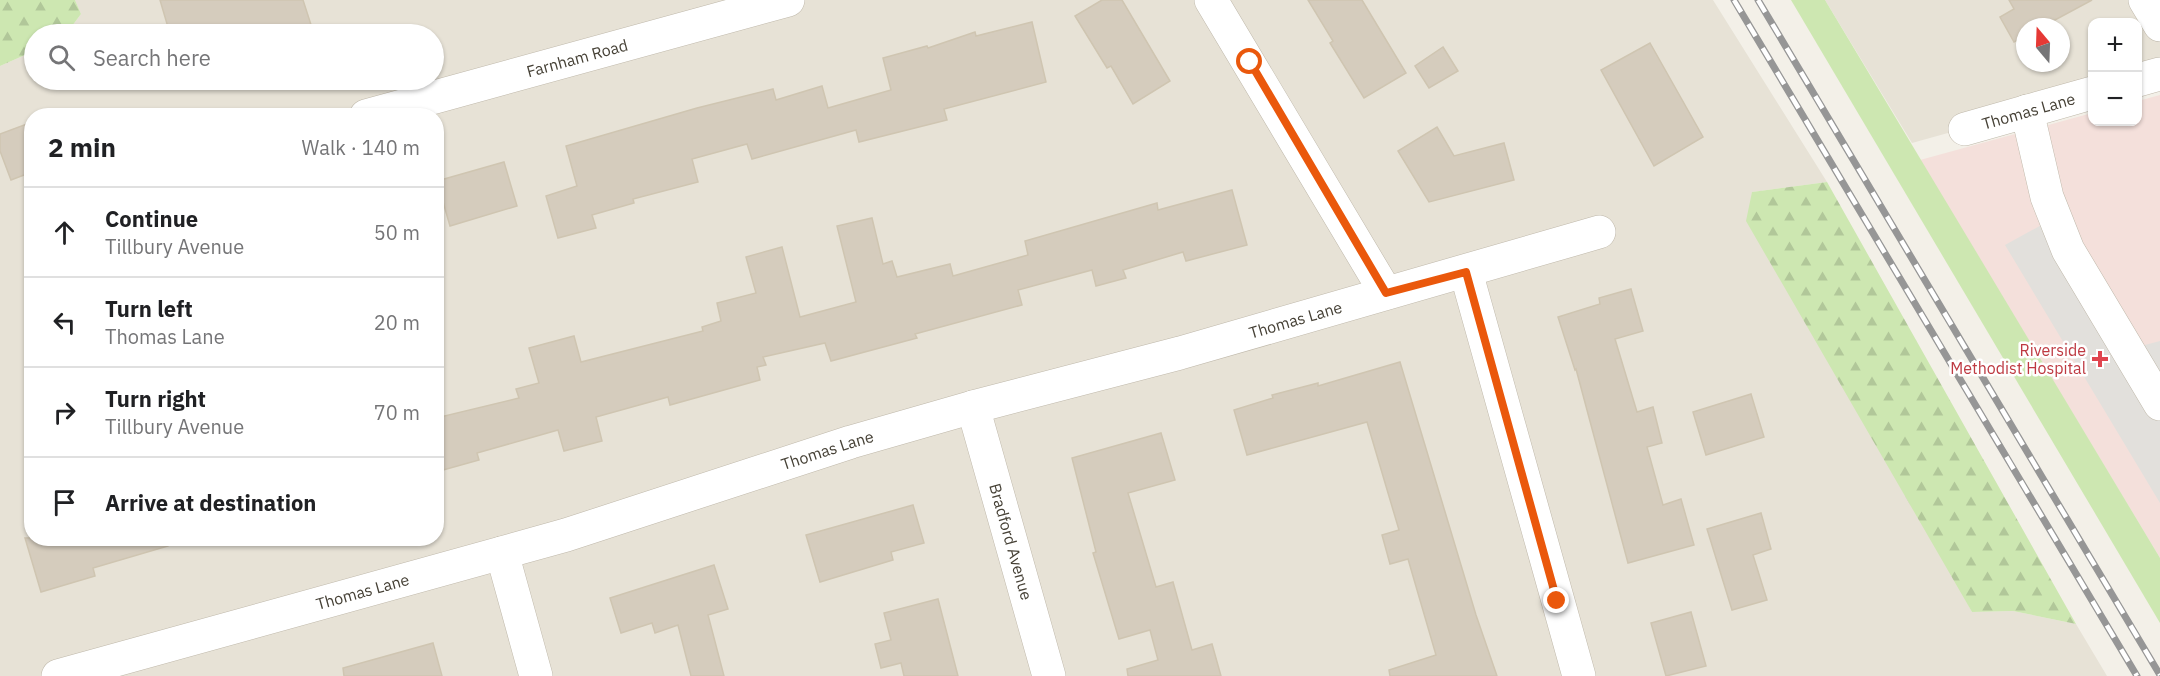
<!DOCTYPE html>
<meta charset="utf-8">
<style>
:root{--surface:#fff;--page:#f2f2f2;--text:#202124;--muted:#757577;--line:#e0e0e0}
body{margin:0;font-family:"IBM Plex Sans",sans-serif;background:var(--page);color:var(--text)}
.controls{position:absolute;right:18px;top:18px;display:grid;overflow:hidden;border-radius:12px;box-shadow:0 2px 4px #0004}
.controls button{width:54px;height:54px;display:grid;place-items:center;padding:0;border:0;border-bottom:2px solid var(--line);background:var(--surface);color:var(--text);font:30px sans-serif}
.compass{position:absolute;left:2016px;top:18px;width:54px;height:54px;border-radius:50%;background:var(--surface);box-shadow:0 2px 4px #0004;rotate:341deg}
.stop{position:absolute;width:18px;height:18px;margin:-14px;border:4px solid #ea580c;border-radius:50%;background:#fff}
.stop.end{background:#ea580c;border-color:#fff;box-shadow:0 2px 6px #0008}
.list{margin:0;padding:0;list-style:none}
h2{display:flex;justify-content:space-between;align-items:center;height:78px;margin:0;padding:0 24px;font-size:26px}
h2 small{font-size:20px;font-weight:400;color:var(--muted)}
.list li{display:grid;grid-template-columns:39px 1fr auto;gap:18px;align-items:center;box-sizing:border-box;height:90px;padding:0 24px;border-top:2px solid var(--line)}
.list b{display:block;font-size:22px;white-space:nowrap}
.list p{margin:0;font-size:20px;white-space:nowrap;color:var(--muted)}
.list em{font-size:20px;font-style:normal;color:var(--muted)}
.icon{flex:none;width:33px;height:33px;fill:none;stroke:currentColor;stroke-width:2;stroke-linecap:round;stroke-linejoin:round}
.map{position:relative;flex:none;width:2160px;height:676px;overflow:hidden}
.search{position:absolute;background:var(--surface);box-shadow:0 2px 4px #0004;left:24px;top:24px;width:420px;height:66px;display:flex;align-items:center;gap:15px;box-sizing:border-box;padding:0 21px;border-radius:33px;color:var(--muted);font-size:22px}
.panel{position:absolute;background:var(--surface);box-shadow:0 2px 4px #0004;left:24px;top:108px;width:420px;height:438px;border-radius:24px}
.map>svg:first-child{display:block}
.residential{fill:#e7e2d6;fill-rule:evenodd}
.medical{fill:#f4e0db}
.grass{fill:#cde7b1}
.forest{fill:url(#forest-firs)}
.parking{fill:#e2e0dc}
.building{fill:#d5ccbd;stroke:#cfc5b1;stroke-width:1.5}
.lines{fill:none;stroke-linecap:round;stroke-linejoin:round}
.minor-casing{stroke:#bfb8aa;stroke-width:34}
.minor{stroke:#fff;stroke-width:33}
.rail-casing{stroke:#969696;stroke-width:7}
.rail{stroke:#fff;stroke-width:4.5;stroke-dasharray:14;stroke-linecap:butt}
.route{stroke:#ea580c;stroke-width:8}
.health-dot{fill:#e0444e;stroke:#fff;stroke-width:2}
.labels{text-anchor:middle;stroke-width:5;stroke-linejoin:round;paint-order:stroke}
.street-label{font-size:16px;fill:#464136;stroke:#fff}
.health-label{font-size:16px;fill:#be3a42;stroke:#fff;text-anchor:end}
</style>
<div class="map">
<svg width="2160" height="676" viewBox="0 0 2160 676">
<defs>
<pattern id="forest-firs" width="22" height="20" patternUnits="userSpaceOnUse" patternTransform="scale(1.5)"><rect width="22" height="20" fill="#cde7b1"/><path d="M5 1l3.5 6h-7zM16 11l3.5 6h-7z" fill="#b1c799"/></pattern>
</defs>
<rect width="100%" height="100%" fill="#f3f0e8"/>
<g class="residential">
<path d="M75 0H1713L1827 182 1752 192 1972 612 2013 611 2076 624 2107 676H0V66L34 51V80H434V34H66L81 14ZM32 116H436V538H32Z"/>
<path d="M1825 0H2160V74L2138 80V22H2092V93L1912 143ZM2025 27H2061V63H2025Z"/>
</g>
<path class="medical" d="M2160 95V558L1920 160 2092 113V122H2138V101Z"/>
<path class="grass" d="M1791 0H1825L2160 558V623Z"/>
<g class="forest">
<path d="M0 0H75L81 14 66 34H34V51L0 66Z"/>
<path d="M1827 182 2076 624 2013 611 1972 612 1746 221 1752 192Z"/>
</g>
<path class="parking" d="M2065 212 2141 346 2160 341V503L2005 245Z"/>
<g class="building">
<path d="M160 0H303L314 34H170Z"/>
<path d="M1102 0H1122L1170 81 1133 104 1111 66 1107 68 1075 16Z"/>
<path d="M1308 0H1362L1406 73 1364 98 1330 43 1333 41Z"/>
<path d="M2009 0H2092L2042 27H2025V36L2014 42 2000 17 2014 9Z"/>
<path d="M1032 22 1046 82 944 109 947 120 859 142 856 130 752 159 747 144 692 159 698 182 633 199 634 203 592 215 596 228 558 238 546 196 577 186 566 146 697 108 773 89 776 100 822 86 828 108 891 90 883 58 927 46 928 48 975 32 976 36Z"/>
<path d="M1650 43 1703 137 1654 166 1601 70Z"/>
<path d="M1443 47 1458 71 1429 88 1415 66Z"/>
<path d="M32 122V172L11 180 0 151V134Z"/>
<path d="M1437 127 1454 156 1504 143 1514 180 1429 202 1398 151Z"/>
<path d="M504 162 517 206 450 226 437 181Z"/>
<path d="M1232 190 1247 245 1186 261 1183 252 1123 270 1126 278 1096 286 1092 270 1018 290 1022 305 915 334 917 338 831 361 825 343 763 357 766 365 757 367 760 380 670 405 668 397 596 417 602 441 564 451 558 430 477 453 479 460 436 472V418L519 398 516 389 539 383 529 348 574 336 581 362 703 331 702 327 721 321 717 303 756 293 746 257 782 247 800 317 856 302 837 226 872 218 883 264 892 261 897 277 950 264 953 276 1028 255 1025 241 1157 203 1158 210Z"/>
<path d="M1631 289 1643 331 1615 339 1637 412 1653 407 1662 443 1647 447 1663 505 1681 499 1694 545 1628 563 1576 369 1575 370 1558 317 1600 304 1599 298Z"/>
<path d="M1400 362 1476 615 1497 676H1390L1389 670 1436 655 1408 559 1390 564 1382 535 1399 530 1367 422 1247 455 1234 410 1273 398 1272 395 1318 383V386Z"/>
<path d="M1751 394 1764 437 1706 455 1693 412Z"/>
<path d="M1161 433 1175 480 1128 493 1156 587 1173 582 1192 650 1212 644 1221 676H1128L1127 669 1158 660 1150 630 1119 639 1093 553 1096 552 1072 458Z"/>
<path d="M913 505 924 543 891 552 893 560 820 582 806 535Z"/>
<path d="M1761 513 1771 549 1753 555 1767 600 1732 610 1707 529Z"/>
<path d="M25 538H167L168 546 93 568 95 576 41 592Z"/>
<path d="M714 565 728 609 708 615 724 676H691L678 625 655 633 652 623 621 633 610 598Z"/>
<path d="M938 599 958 676H904L901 663 881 668 875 644 891 640 884 613Z"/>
<path d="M1691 612 1706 666 1666 676 1651 623Z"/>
<path d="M433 643 442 676H344L343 668Z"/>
</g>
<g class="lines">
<g class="minor-casing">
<g id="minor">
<path d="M1211 0 1386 293"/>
<path d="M2145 0 2160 25"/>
<path d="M2138 80 2160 74"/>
<path d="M2027 111 2047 197 2068 250 2160 404"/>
<path id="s1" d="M366 116 788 0"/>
<path id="s2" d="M1965 129 2092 93"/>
<path d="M1466 272 1579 676"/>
<path id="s3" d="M973 407 1049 676"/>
<path d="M502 553 536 676"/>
<path id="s4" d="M58 676 566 535 851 442 973 407 1180 353 1599 232"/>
</g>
</g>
<use href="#minor" class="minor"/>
<g class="rail-casing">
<g id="rail">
<path d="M1734 0 2137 676"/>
<path d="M1758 0 2160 675"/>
</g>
</g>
<use href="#rail" class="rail"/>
</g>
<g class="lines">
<path class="route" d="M1250 62 1386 293 1466 272 1557 601"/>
</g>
<path class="health-dot" d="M2097 350h6v6h6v6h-6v6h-6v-6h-6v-6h6z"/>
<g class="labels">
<g class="street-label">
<text dy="6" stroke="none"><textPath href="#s1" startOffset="219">Farnham Road</textPath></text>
<text dy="6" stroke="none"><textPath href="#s2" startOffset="66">Thomas Lane</textPath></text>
<text dy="6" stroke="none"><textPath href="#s4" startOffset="1288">Thomas Lane</textPath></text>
<text dy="6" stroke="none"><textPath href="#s4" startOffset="802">Thomas Lane</textPath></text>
<text dy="6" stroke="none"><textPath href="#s3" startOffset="140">Bradford Avenue</textPath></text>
<text dy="6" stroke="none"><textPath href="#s4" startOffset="316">Thomas Lane</textPath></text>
</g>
<g class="health-label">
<text x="2086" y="356">Riverside<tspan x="2086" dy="18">Methodist Hospital</tspan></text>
</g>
</g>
</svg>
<div class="controls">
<button>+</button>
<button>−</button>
</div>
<svg class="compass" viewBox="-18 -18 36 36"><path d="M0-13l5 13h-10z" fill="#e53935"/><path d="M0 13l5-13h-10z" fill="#757577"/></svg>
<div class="stop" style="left:1250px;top:62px"></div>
<div class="stop end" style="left:1557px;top:601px"></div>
<div class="search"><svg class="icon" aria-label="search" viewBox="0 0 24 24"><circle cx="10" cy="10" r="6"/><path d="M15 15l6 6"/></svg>Search here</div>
<section class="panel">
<h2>2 min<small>Walk · 140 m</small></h2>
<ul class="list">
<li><svg class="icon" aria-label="ahead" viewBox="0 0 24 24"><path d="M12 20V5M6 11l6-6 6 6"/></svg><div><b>Continue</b><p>Tillbury Avenue</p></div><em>50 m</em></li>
<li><svg class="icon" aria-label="left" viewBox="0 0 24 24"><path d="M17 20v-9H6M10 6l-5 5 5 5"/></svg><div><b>Turn left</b><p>Thomas Lane</p></div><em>20 m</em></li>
<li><svg class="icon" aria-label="right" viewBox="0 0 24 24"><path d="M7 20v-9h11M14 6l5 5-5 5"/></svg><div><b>Turn right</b><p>Tillbury Avenue</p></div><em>70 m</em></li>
<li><svg class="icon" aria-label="arrive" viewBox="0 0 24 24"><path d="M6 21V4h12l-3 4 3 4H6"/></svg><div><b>Arrive at destination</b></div></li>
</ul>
</section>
</div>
